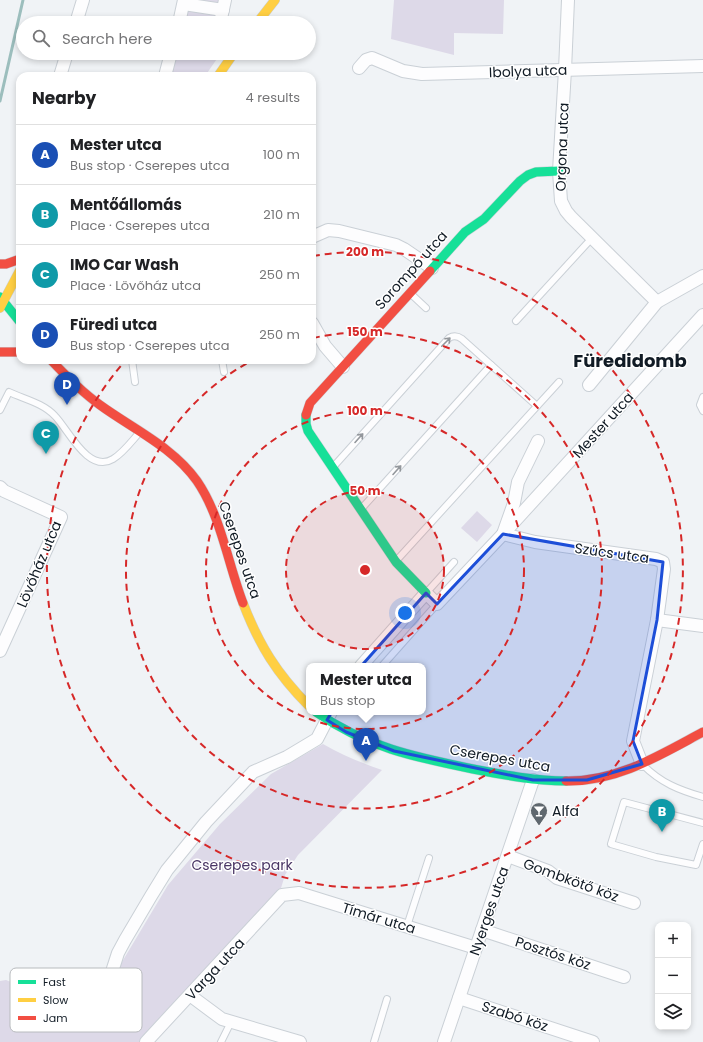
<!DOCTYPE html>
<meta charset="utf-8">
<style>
:root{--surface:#fff;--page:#f2f2f2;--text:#202124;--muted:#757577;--line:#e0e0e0;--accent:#d93025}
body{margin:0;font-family:Poppins,sans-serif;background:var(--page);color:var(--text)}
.controls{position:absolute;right:12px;bottom:12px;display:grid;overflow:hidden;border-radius:8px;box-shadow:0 2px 6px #0003}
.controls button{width:36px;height:36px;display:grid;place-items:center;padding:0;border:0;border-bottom:1px solid var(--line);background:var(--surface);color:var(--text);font:20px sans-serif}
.you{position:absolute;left:405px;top:613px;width:14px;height:14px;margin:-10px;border:3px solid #fff;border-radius:50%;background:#1a73e8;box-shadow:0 0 0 6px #1a73e833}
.badge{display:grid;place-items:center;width:26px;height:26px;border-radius:50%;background:var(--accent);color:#fff;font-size:13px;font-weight:700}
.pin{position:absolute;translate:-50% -33px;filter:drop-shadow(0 1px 2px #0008)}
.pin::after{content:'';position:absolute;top:21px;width:14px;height:12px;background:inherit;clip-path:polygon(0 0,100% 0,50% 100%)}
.popup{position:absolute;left:306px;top:663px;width:120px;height:52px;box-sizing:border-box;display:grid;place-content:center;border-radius:8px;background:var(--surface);filter:drop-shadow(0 1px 3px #0005);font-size:13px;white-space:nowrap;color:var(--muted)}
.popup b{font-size:15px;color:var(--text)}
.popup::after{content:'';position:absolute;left:50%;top:100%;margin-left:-8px;border:8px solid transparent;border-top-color:var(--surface)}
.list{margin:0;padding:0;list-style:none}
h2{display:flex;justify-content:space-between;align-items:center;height:52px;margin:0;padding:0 16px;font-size:17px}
h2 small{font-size:13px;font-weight:400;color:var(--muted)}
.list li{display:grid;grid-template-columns:26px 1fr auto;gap:12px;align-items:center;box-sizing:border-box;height:60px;padding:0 16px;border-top:1px solid var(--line)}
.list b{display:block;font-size:15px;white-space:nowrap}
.list p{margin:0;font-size:13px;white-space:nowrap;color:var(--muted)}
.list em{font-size:13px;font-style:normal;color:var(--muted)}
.icon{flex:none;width:22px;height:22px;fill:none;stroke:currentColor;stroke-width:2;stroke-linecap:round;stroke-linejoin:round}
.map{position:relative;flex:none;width:703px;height:1042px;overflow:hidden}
.search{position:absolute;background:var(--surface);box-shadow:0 2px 6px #0003;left:16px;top:16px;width:300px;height:44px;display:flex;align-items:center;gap:10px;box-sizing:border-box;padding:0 14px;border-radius:22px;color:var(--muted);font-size:15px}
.panel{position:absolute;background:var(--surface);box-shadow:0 2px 6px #0003;left:16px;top:72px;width:300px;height:292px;border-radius:12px}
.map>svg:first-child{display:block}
.green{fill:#ddd9e8}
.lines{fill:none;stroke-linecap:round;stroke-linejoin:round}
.stream{stroke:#9cbebd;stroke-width:3}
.lane-casing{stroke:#cad0d6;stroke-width:8}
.street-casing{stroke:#cad0d6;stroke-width:14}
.fast-casing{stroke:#cad0d6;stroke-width:10}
.slow-casing{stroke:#cad0d6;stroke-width:10}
.jam-casing{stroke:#cad0d6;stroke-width:10}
.lane{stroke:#fdfdfe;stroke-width:6}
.street{stroke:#fdfdfe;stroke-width:12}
.fast{stroke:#16e098;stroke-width:9}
.slow{stroke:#ffcf43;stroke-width:9}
.jam{stroke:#f24e42;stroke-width:9}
.oneway{stroke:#93979c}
.marked{fill:#1d4ed8;fill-opacity:0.2;stroke:#1d4ed8;stroke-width:3;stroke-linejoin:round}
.ring{fill:none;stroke:#d62828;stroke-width:2;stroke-dasharray:7 5}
.labels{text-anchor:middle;stroke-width:3;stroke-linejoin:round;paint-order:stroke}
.street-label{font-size:14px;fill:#111b25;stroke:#fff}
.poi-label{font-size:14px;fill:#111b25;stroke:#fff;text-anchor:start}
.park-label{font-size:14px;fill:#4a3665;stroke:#fff}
.district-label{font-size:18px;font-weight:bold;fill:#111b25;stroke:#fff}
.key{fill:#fff;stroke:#b8bbbe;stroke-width:1}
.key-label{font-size:11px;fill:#111b25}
.centre{fill:#d62828;stroke:#fff;stroke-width:2}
.ring-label{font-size:12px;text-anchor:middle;font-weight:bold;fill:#d62828;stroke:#fff;stroke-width:3;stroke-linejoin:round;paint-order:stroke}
</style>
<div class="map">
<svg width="703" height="1042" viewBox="0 0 703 1042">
<rect width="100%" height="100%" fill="#f0f3f6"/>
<g class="green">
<path d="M178 0H229L224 23H174Z"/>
<path d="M394 0H504L503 34 454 33V55L391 39Z"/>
<path d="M170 53H221L205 76H169Z"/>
<path d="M477 511 492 525 477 542 461 528Z"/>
<path d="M323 744C342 755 362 763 382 770L298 855 285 875 281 888 141 1042H0V981L6 980 85 1012 107 987 168 885 220 824 271 774Z"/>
</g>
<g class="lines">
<path class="stream" d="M0 101 23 0"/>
<g class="lane-casing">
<g id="lane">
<path d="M411 294 426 308"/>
<path d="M516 321 592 238"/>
<path d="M132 360 135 382"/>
<path d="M222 360 224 372"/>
<path d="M703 397 700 405 703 411"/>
<path d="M0 410 9 392C24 399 43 403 55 416 68 429 88 474 113 459 123 453 131 442 139 433"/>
<path d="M334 466 449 338C454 335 458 336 462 339L537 406"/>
<path d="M362 508 491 365"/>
<path d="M396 561 559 382"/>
<path d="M427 592 454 562"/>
<path d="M382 666 437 604"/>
<path d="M643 765C661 783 679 790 703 797"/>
<path d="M703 823 624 802 611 844 656 857 696 865 703 844"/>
<path d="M407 926 429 858"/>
<path d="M221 1042 231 1022"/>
<path d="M374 1042 387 999"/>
</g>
</g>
<g class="street-casing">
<g id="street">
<path d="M568 0 565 70 559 171 561 201 566 211 571 217 657 302"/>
<path d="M184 4 223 10"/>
<path d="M76 23 83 0"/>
<path d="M179 23 184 0"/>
<path d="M220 23 225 0"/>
<path d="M359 68 366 60 372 58 403 71 422 74 703 66"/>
<path d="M60 76 67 53"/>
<path d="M165 76 171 53"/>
<path d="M312 237 328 230 339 231 396 245 404 249 432 268"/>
<path d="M312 323 325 346 343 367"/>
<path d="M589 385 657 302 703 276"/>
<path d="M538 441 518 482 514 503 503 534 535 542 656 559 663 562 664 569 657 620 633 741 642 764"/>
<path d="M0 487 4 491 61 517 0 651"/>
<path d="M657 620 703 626"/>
<path d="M361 666 426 593 437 604 503 534 703 315"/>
<path d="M508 856 548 871 557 878 634 903"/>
<path d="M482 930 624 977"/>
<path d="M107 987 118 953 125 940 151 896 167 870 206 822 253 772 287 757 317 739 331 712"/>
<path d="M191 996 222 1019 300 1042"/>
<path d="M459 998 593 1042"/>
<path d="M146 1042 282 895 299 893 476 948"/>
<path d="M444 1042 533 780"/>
</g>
</g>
<g class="fast-casing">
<g id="fast">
<path d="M430 271 465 232 484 219 520 181 528 175 536 172 559 171"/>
<path d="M0 297 20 322"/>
<path d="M306 415V424L308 431 396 562 426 593"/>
<path d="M316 712C366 747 414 757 473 769 504 775 535 781 566 781"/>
</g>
</g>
<g class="slow-casing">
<g id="slow">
<path d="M257 23 275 0"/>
<path d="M218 76 234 53"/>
<path d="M0 308 20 270"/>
<path d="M243 603C259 645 277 674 309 706"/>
</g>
</g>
<g class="jam-casing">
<g id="jam">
<path d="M0 264H6L20 259"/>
<path d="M0 352H20"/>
<path d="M51 360C66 376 82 392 100 405 133 429 173 447 197 481 221 516 228 564 243 603"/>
<path d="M306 415 310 403 430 271"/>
<path d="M566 781C617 782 660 755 703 732"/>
</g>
</g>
<use href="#lane" class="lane"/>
<use href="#street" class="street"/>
<use href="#fast" class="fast"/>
<use href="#slow" class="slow"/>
<use href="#jam" class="jam"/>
</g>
<defs><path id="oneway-shaft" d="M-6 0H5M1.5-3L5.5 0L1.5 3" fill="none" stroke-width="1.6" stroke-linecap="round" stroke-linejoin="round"/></defs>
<g class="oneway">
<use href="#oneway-shaft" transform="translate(446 342) rotate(-45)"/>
<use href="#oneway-shaft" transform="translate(359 438) rotate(-48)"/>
<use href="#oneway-shaft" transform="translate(397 470) rotate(-48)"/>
</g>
<path class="marked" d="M503 534 663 562 657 620 633 741 642 764 587 780H533L394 751 346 732 327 720 355 673 426 593 437 604Z"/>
<circle cx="365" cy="570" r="79" fill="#d62828" fill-opacity=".12"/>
<g class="ring">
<circle cx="365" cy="570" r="79"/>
<circle cx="365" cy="570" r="159"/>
<path d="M313 338A238 238 0 1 1 251 361"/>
<path d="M313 256A318 318 0 1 1 125 361"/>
</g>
<defs>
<g id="bar-pin" transform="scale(0.9)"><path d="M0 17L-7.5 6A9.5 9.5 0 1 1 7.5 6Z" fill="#5f676e" stroke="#fff"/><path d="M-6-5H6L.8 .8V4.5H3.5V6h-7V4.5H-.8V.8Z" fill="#fff"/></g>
</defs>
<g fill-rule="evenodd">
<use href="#bar-pin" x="539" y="811"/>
</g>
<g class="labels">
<g class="street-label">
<text transform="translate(528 71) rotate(-2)" y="5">Ibolya utca</text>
<text transform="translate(562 147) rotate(-88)" y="5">Orgona utca</text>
<text transform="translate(411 270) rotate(-48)" y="5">Sorompó utca</text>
<text transform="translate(603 425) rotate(-48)" y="5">Mester utca</text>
<text transform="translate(240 550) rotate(71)" y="5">Cserepes utca</text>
<text transform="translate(612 553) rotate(8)" y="5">Szűcs utca</text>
<text transform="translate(39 564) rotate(-67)" y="5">Lövőház utca</text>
<text transform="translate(500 758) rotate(10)" y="5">Cserepes utca</text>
<text transform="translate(571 880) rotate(20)" y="5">Gombkötő köz</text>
<text transform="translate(489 911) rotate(-71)" y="5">Nyerges utca</text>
<text transform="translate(379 918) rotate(17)" y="5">Tímár utca</text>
<text transform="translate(553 953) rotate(18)" y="5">Posztós köz</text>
<text transform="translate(215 969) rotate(-47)" y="5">Varga utca</text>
<text transform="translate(515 1016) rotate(18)" y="5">Szabó köz</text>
</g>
<g class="poi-label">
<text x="552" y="816">Alfa</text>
</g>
<g class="park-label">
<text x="242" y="870">Cserepes park</text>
</g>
<g class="district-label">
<text x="630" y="367">Füredidomb</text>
</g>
</g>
<rect x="10" y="968" width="132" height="64" rx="6" class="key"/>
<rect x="18" y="980" width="18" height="4" fill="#16e098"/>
<rect x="18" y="998" width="18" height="4" fill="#ffcf43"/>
<rect x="18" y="1016" width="18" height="4" fill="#f24e42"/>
<g class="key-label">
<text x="43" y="986">Fast</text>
<text x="43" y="1004">Slow</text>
<text x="43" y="1022">Jam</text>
</g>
<circle cx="365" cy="570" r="6" class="centre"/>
<g class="ring-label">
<text x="365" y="256">200 m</text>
<text x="365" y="336">150 m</text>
<text x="365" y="415">100 m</text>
<text x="365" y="495">50 m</text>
</g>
</svg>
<div class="controls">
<button>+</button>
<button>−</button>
<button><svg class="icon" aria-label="layers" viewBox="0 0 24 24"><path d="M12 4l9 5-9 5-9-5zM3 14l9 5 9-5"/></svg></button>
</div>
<div class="you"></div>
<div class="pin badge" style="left:366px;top:761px;background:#1a4fb4">A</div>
<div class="popup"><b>Mester utca</b>Bus stop</div>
<div class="pin badge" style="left:662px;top:832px;background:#0f9aa8">B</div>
<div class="pin badge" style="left:46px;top:454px;background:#0f9aa8">C</div>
<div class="pin badge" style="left:67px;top:405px;background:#1a4fb4">D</div>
<div class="search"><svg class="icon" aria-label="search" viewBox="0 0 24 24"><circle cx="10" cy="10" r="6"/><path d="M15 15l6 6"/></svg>Search here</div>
<section class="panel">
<h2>Nearby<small>4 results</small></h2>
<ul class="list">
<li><span class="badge" style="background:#1a4fb4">A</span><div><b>Mester utca</b><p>Bus stop · Cserepes utca</p></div><em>100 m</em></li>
<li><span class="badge" style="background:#0f9aa8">B</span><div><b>Mentőállomás</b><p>Place · Cserepes utca</p></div><em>210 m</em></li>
<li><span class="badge" style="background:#0f9aa8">C</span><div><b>IMO Car Wash</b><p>Place · Lövőház utca</p></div><em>250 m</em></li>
<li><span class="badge" style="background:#1a4fb4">D</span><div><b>Füredi utca</b><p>Bus stop · Cserepes utca</p></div><em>250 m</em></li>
</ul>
</section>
</div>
